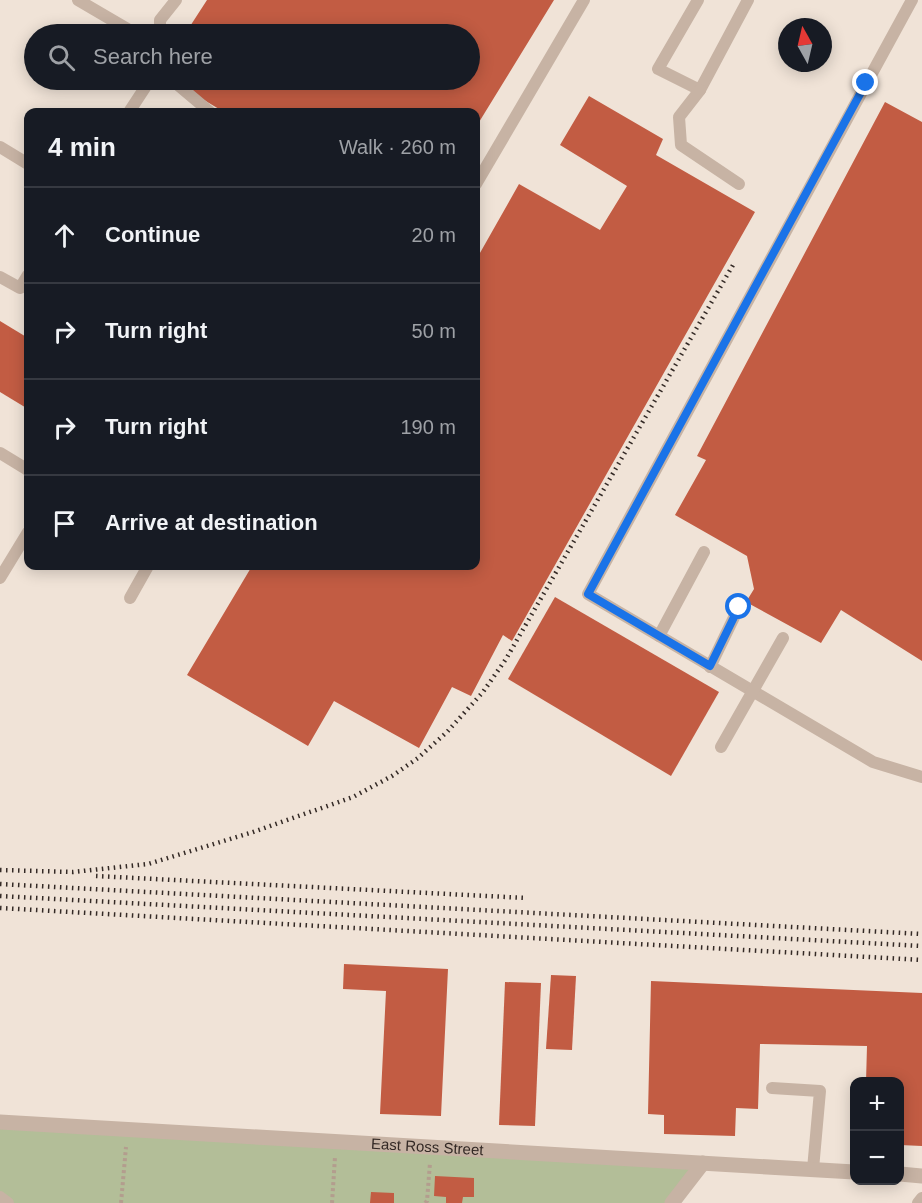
<!DOCTYPE html>
<meta charset="utf-8">
<style>
:root{--surface:#171b24;--page:#242831;--text:#f1f3f6;--muted:#9ea1a6;--line:#363941}
body{margin:0;font-family:Helvetica,sans-serif;background:var(--page);color:var(--text)}
.controls{position:absolute;right:18px;bottom:18px;display:grid;overflow:hidden;border-radius:12px;box-shadow:0 3px 15px #0003}
.controls button{width:54px;height:54px;display:grid;place-items:center;padding:0;border:0;border-bottom:2px solid var(--line);background:var(--surface);color:var(--text);font:30px sans-serif}
.compass{position:absolute;left:778px;top:18px;width:54px;height:54px;border-radius:50%;background:var(--surface);box-shadow:0 3px 15px #0003;rotate:352deg}
.stop{position:absolute;width:18px;height:18px;margin:-14px;border:4px solid #1a73e8;border-radius:50%;background:#fff}
.stop.end{background:#1a73e8;border-color:#fff;box-shadow:0 2px 6px #0008}
.list{margin:0;padding:0;list-style:none}
h2{display:flex;justify-content:space-between;align-items:center;height:78px;margin:0;padding:0 24px;font-size:26px}
h2 small{font-size:20px;font-weight:400;color:var(--muted)}
.list li{display:grid;grid-template-columns:39px 1fr auto;gap:18px;align-items:center;box-sizing:border-box;height:96px;padding:0 24px;border-top:2px solid var(--line)}
.list b{display:block;font-size:22px;white-space:nowrap}
.list em{font-size:20px;font-style:normal;color:var(--muted)}
.icon{flex:none;width:33px;height:33px;fill:none;stroke:currentColor;stroke-width:2;stroke-linecap:round;stroke-linejoin:round}
.map{position:relative;flex:none;width:922px;height:1203px;overflow:hidden}
.search{position:absolute;background:var(--surface);box-shadow:0 3px 15px #0003;left:24px;top:24px;width:456px;height:66px;display:flex;align-items:center;gap:15px;box-sizing:border-box;padding:0 21px;border-radius:33px;color:var(--muted);font-size:22px}
.panel{position:absolute;background:var(--surface);box-shadow:0 3px 15px #0003;left:24px;top:108px;width:456px;height:462px;border-radius:12px}
.map>svg:first-child{display:block}
.green{fill:#b3be98}
.building{fill:#c25c43}
.lines{fill:none;stroke-linecap:round;stroke-linejoin:round}
.path{stroke:#b39d8e;stroke-width:4;stroke-dasharray:3 3;stroke-linecap:butt}
.service{stroke:#c7b3a4;stroke-width:12}
.minor{stroke:#c7b3a4;stroke-width:15}
.tertiary{stroke:#c7b3a4;stroke-width:15}
.rail{stroke:#332925;stroke-width:4.5;stroke-dasharray:1.5 4.5;stroke-linecap:butt}
.route{stroke:#1a73e8;stroke-width:8}
.labels{text-anchor:middle;stroke-width:4.5;stroke-linejoin:round;paint-order:stroke}
.street-label{font-size:15px;fill:#332925;stroke:#f8eee3}
</style>
<div class="map">
<svg width="922" height="1203" viewBox="0 0 922 1203">
<rect width="100%" height="100%" fill="#f0e3d7"/>
<path class="green" d="M0 1122 703 1163 672 1203H8L0 1197Z"/>
<g class="building">
<path d="M207 0H554L476 127V112H224L189 91 187 80H470V34H185Z"/>
<path d="M589 96 663 139 656 155 755 212 512 641 503 635 471 696 452 687 419 748 334 701 308 746 187 675 252 566H476V260L519 184 600 230 627 186 560 145Z"/>
<path d="M885 102 922 122V661L841 610 821 643 746 602 754 589 747 556 675 515 706 460 697 456Z"/>
<path d="M0 321 28 338V409L0 392Z"/>
<path d="M555 597 719 692 671 776 508 679Z"/>
<path d="M344 964 448 969 441 1116 380 1114 386 991 343 989Z"/>
<path d="M551 975 576 976 572 1050 546 1049Z"/>
<path d="M651 981 922 993V1146L900 1145V1082H866L867 1046 760 1044 758 1109 736 1108 735 1136 664 1134V1115L648 1114Z"/>
<path d="M505 982 541 983 535 1126 499 1125Z"/>
<path d="M435 1176 474 1178V1197H463L462 1203H446V1197L434 1196Z"/>
<path d="M371 1192 394 1193V1203H370Z"/>
</g>
<g class="lines">
<g class="path">
<path d="M121 1203 126 1147"/>
<path d="M332 1203 335 1157"/>
<path d="M425 1203 427 1201 430 1163"/>
</g>
<g class="service">
<path d="M78 0 136 34"/>
<path d="M698 0 658 69 700 90 748 0"/>
<path d="M912 0 588 594 873 762 922 777"/>
<path d="M160 34V20L176 0"/>
<path d="M172 80 210 112"/>
<path d="M700 90 679 117 681 145 739 184"/>
<path d="M129 112 150 80"/>
<path d="M0 147 28 164"/>
<path d="M476 184 584 0"/>
<path d="M0 277 20 288 28 275"/>
<path d="M0 453 28 470"/>
<path d="M0 578 28 532"/>
<path d="M130 598 148 566"/>
<path d="M659 636 704 552"/>
<path d="M710 667 739 607"/>
<path d="M721 747 783 638"/>
<path d="M772 1088 820 1091 813 1169"/>
<path d="M0 1197 8 1203"/>
<path d="M918 1203 922 1198"/>
</g>
<path class="minor" d="M672 1203 703 1163"/>
<g class="tertiary">
<path id="s1" d="M0 1122 854 1172"/>
<path d="M900 1174 922 1176"/>
</g>
<g class="rail">
<path d="M0 870 73 872 148 864 250 833 353 797 392 776 418 758 447 732 483 692 506 659 733 265"/>
<path d="M96 876 526 898"/>
<path d="M0 884 922 934"/>
<path d="M0 896 922 946"/>
<path d="M0 908 922 960"/>
</g>
</g>
<g class="lines">
<path class="route" d="M739 607 710 666 588 594 866 83"/>
</g>
<g class="labels">
<g class="street-label">
<text dy="5" stroke="none"><textPath href="#s1" startOffset="428">East Ross Street</textPath></text>
</g>
</g>
</svg>
<div class="controls">
<button>+</button>
<button>−</button>
</div>
<svg class="compass" viewBox="-18 -18 36 36"><path d="M0-13l5 13h-10z" fill="#e53935"/><path d="M0 13l5-13h-10z" fill="#9ea1a6"/></svg>
<div class="stop" style="left:739px;top:607px"></div>
<div class="stop end" style="left:866px;top:83px"></div>
<div class="search"><svg class="icon" aria-label="search" viewBox="0 0 24 24"><circle cx="10" cy="10" r="6"/><path d="M15 15l6 6"/></svg>Search here</div>
<section class="panel">
<h2>4 min<small>Walk · 260 m</small></h2>
<ul class="list">
<li><svg class="icon" aria-label="ahead" viewBox="0 0 24 24"><path d="M12 20V5M6 11l6-6 6 6"/></svg><div><b>Continue</b></div><em>20 m</em></li>
<li><svg class="icon" aria-label="right" viewBox="0 0 24 24"><path d="M7 20v-9h11M14 6l5 5-5 5"/></svg><div><b>Turn right</b></div><em>50 m</em></li>
<li><svg class="icon" aria-label="right" viewBox="0 0 24 24"><path d="M7 20v-9h11M14 6l5 5-5 5"/></svg><div><b>Turn right</b></div><em>190 m</em></li>
<li><svg class="icon" aria-label="arrive" viewBox="0 0 24 24"><path d="M6 21V4h12l-3 4 3 4H6"/></svg><div><b>Arrive at destination</b></div></li>
</ul>
</section>
</div>
